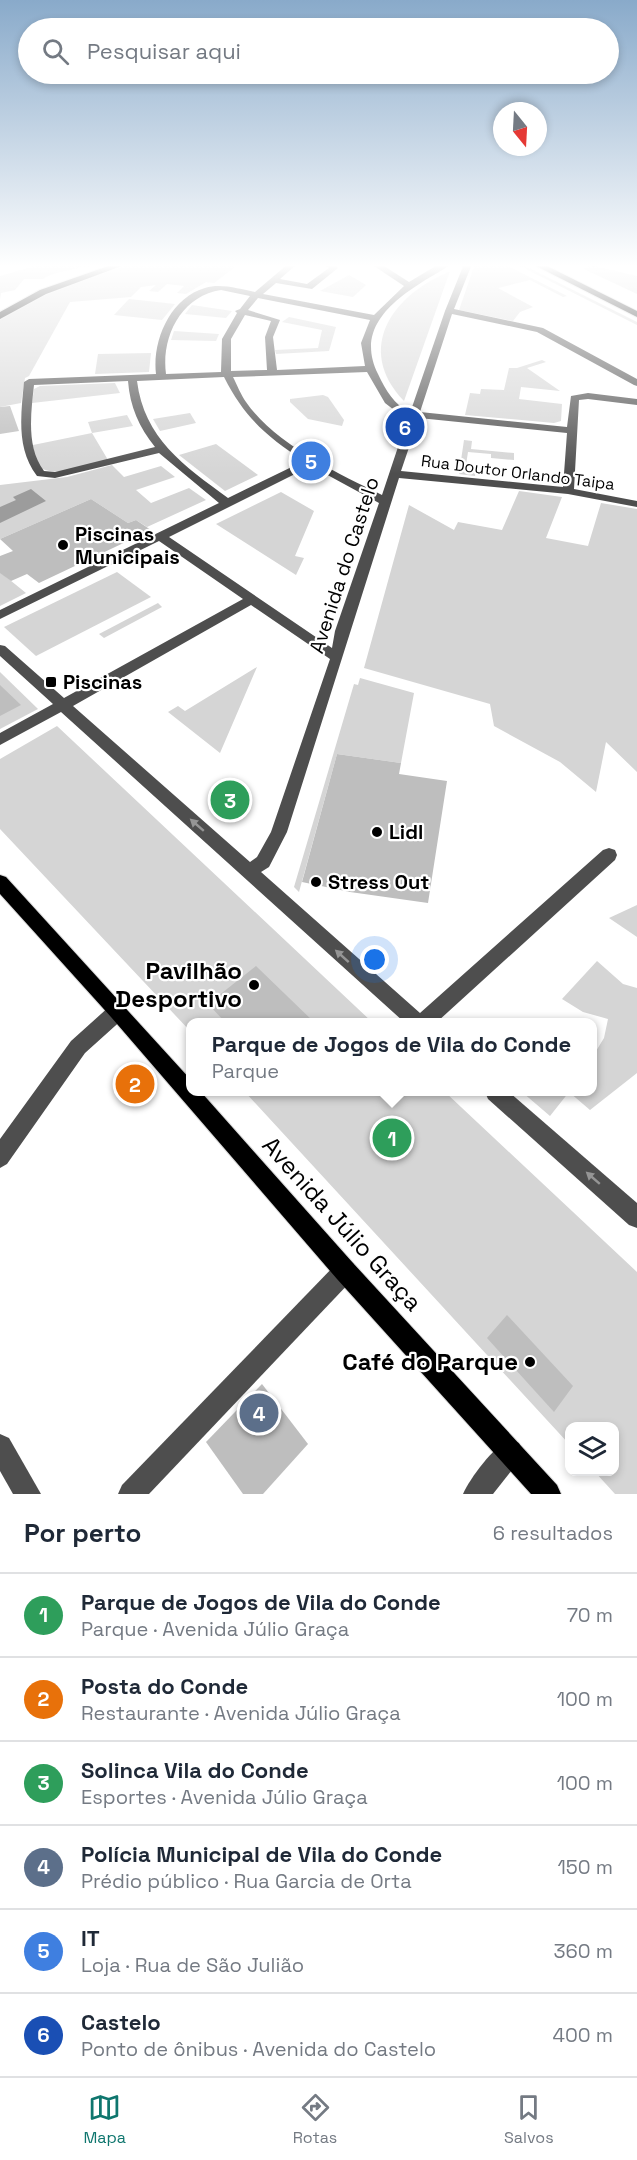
<!DOCTYPE html>
<html lang="pt">
<meta charset="utf-8">
<style>
:root{--surface:#fff;--page:#f2f2f3;--text:#1f2937;--muted:#747a83;--line:#e0e1e3;--accent:#0f766e}
body{margin:0;font-family:"Space Grotesk",sans-serif;background:var(--page);color:var(--text)}
.controls{position:absolute;right:18px;bottom:18px;display:grid;overflow:hidden;border-radius:12px;box-shadow:0 3px 9px #0003}
.controls button{width:54px;height:54px;display:grid;place-items:center;padding:0;border:0;border-bottom:2px solid var(--line);background:var(--surface);color:var(--text);font:30px sans-serif}
.compass{position:absolute;left:493px;top:102px;width:54px;height:54px;border-radius:50%;background:var(--surface);box-shadow:0 3px 9px #0003;rotate:162deg}
.you{position:absolute;left:375px;top:960px;width:21px;height:21px;margin:-15px;border:4px solid #fff;border-radius:50%;background:#1a73e8;box-shadow:0 0 0 9px #1a73e833}
.badge{display:grid;place-items:center;width:39px;height:39px;border-radius:50%;background:var(--accent);color:#fff;font-size:20px;font-weight:700}
.pin{position:absolute;translate:-50% -50%;border:3px solid #fff;box-shadow:0 2px 6px #0006}
.popup{position:absolute;left:186px;top:1018px;width:411px;height:78px;box-sizing:border-box;display:grid;place-content:center;border-radius:12px;background:var(--surface);filter:drop-shadow(0 2px 4px #0005);font-size:20px;white-space:nowrap;color:var(--muted)}
.popup b{font-size:22px;color:var(--text)}
.popup::after{content:'';position:absolute;left:50%;top:100%;margin-left:-12px;border:12px solid transparent;border-top-color:var(--surface)}
.list{margin:0;padding:0;list-style:none}
h2{display:flex;justify-content:space-between;align-items:center;height:78px;margin:0;padding:0 24px;font-size:26px}
h2 small{font-size:20px;font-weight:400;color:var(--muted)}
.list li{display:grid;grid-template-columns:39px 1fr auto;gap:18px;align-items:center;box-sizing:border-box;height:84px;padding:0 24px;border-top:2px solid var(--line)}
.list b{display:block;font-size:22px;white-space:nowrap}
.list p{margin:0;font-size:20px;white-space:nowrap;color:var(--muted)}
.list em{font-size:20px;font-style:normal;color:var(--muted)}
.icon{flex:none;width:33px;height:33px;fill:none;stroke:currentColor;stroke-width:2;stroke-linecap:round;stroke-linejoin:round}
.map{position:relative;flex:none;width:637px;height:1494px;overflow:hidden}
.search{position:absolute;background:var(--surface);box-shadow:0 3px 9px #0003;left:18px;right:18px;top:18px;height:66px;display:flex;align-items:center;gap:15px;box-sizing:border-box;padding:0 21px;border-radius:33px;color:var(--muted);font-size:22px}
.sheet{height:582px;background:var(--surface)}
nav{display:flex;justify-content:space-around;align-items:center;box-sizing:border-box;height:84px;border-top:2px solid var(--line);background:var(--surface);font-size:16px;color:var(--muted)}
nav a{display:grid;justify-items:center;gap:3px}
nav .on{color:var(--accent)}
.map>svg:first-child{display:block}
.green{fill:#d5d5d5}
.water{fill:#9c9c9c}
.building{fill:#bebebe}
.lines{fill:none;stroke-linecap:round;stroke-linejoin:round}
.major-casing{stroke:#dbdbdb;stroke-width:2}
.minor{fill:#4e4e4e;fill-rule:evenodd}
.major{fill:#000;fill-rule:evenodd}
.oneway{fill:#959595}
.poi-dot{fill:#000;stroke:#fff;stroke-width:2}
.labels{text-anchor:middle;stroke-width:4.5;stroke-linejoin:round;paint-order:stroke}
.far-street-label{font-size:16px;fill:#000;stroke:#fff}
.poi-label{font-size:20px;font-weight:bold;fill:#000;stroke:#fff;text-anchor:start}
.street-label{font-size:20px;fill:#000;stroke:#fff}
.near-poi-label{font-size:24px;font-weight:bold;fill:#000;stroke:#fff;text-anchor:end}
.near-street-label{font-size:24px;fill:#000;stroke:#fff}
</style>
<div class="map">
<svg width="637" height="1494" viewBox="0 0 637 1494">
<rect width="100%" height="100%" fill="#fff"/>
<g class="green">
<path d="M42 264H106C91 266 53 271 43 279H24L15 290 1 293 0 299V276Z"/>
<path d="M130 264H239L214 283 206 282 186 294 177 293 184 286 167 284 158 292 149 291 156 285 141 287 131 297 70 302 29 376 25 378 21 403 0 407V320L47 293Z"/>
<path d="M475 264H504L567 296 563 297 530 280 498 288 533 307 520 312 513 321 459 310Z"/>
<path d="M516 264H521L637 322V325Z"/>
<path d="M590 265 637 276V294L584 269Z"/>
<path d="M451 271H450L404 401C354 348 393 294 451 271Z"/>
<path d="M349 275 366 285 353 297 320 291Z"/>
<path d="M129 299 175 304 162 320 114 315Z"/>
<path d="M192 305 232 311 226 318 185 314Z"/>
<path d="M289 317 336 327 329 351 276 354 275 350 318 348 322 330 282 322Z"/>
<path d="M174 331 219 334 216 341 171 340Z"/>
<path d="M151 353 149 372 95 374 98 354Z"/>
<path d="M542 360 546 362 527 368 560 391 521 387 519 399 562 404 561 421 554 423 465 415 470 393 480 394 481 389 504 390 509 368H517Z"/>
<path d="M115 383 120 393 32 403 34 389 40 386Z"/>
<path d="M323 395 328 397 344 420 342 426 308 419 290 402V399Z"/>
<path d="M190 413 196 423 160 431 153 419Z"/>
<path d="M127 415 133 426 92 433 108 460C87 465 54 480 36 465L33 445 92 433 88 422Z"/>
<path d="M464 440 472 441 471 449 514 453V460L491 458V454L468 452 465 471 476 472 475 476 459 474Z"/>
<path d="M216 444 258 475 225 491 179 455Z"/>
<path d="M112 465 124 477 161 466 175 477 136 490 151 503 189 488 206 500 147 527 136 520 128 523 91 499 0 539V485L67 477Z"/>
<path d="M519 491 562 497 546 538 588 546 601 503 637 509V772L606 742 596 792 560 762 494 726 490 704 364 668 409 505 454 530 458 522 502 530Z"/>
<path d="M281 492 314 511 295 556 304 558 296 575 216 524Z"/>
<path d="M0 572 26 593 0 606Z"/>
<path d="M117 572 151 597 36 656 4 627Z"/>
<path d="M158 603 162 607 104 638 99 634Z"/>
<path d="M257 667 220 753 168 712 178 706 185 711Z"/>
<path d="M0 672 38 709 0 729Z"/>
<path d="M360 678 414 693 401 763 337 754 299 892 294 887 354 684 358 685Z"/>
<path d="M57 726 372 1022H191V1032L0 829V759Z"/>
<path d="M637 905V937L609 918Z"/>
<path d="M597 961 623 984 637 988V1073L590 1110 569 1092 550 1116 522 1092H593V1056L604 1038 608 1019 583 1012 562 999Z"/>
<path d="M245 1092H445L637 1272V1494H615L595 1472H614V1426H570L569 1444Z"/>
</g>
<path class="water" d="M31 489 46 501 0 523V507L16 500 13 497Z"/>
<g class="building">
<path d="M10 406 19 431 0 434V407Z"/>
<path d="M91 499 128 523 136 520 151 530 39 583 27 574 11 581 0 573V556L13 551 0 539Z"/>
<path d="M0 685 21 705 0 716Z"/>
<path d="M337 754 401 763 399 774 447 781 428 903 350 892 302 882Z"/>
<path d="M256 966 315 1023H226L208 1004Z"/>
<path d="M507 1315 573 1386 554 1412 487 1338Z"/>
<path d="M262 1384 308 1444 263 1494H243L206 1442Z"/>
</g>
<g class="lines">
<g class="major-casing">
<g id="major">
<path d="M114 264H127L46 294 0 319V312L40 290Z"/>
<path d="M532 264H543L637 311V317Z"/>
<path d="M0 875 6 877 191 1080V1092H201L353 1263 557 1485 561 1494H531L337 1279 111 1017 0 894Z"/>
</g>
</g>
<g class="minor">
<path d="M288 264H297L280 279 307 284 329 268 324 264H334L338 268 312 289 276 283 263 294 374 315 404 286 371 264H381L409 282 439 264H452C413 288 350 318 378 374 386 391 394 404 410 413L445 311 464 264H472L454 309 543 328 637 379V386L634 385 537 332 452 314 420 412 567 427 571 396 588 393 637 399V405L588 399 579 400 574 489 637 501V507L568 494 399 478 287 832 269 867 261 872 420 1013 603 850 609 848 615 850 617 855 615 860 437 1022H404L61 712 0 745V733L53 704 0 656V645L5 646 64 698 243 599 159 541 0 619V610L219 503 159 453 55 478 37 476C16 448 21 415 24 382L29 379 156 374C152 341 170 298 205 288 221 283 239 289 255 292ZM221 290 250 296 240 309 235 311 237 313 222 339 221 372 166 374C161 337 181 296 221 290ZM258 298 370 320 361 343 365 366 277 370 273 337 280 320 248 310ZM245 315 271 321 265 337 267 370 231 371V339ZM367 372 385 403 407 420 382 495C337 473 275 444 246 402 241 395 237 385 233 377ZM224 377C244 417 267 437 304 461L228 498C184 466 144 438 137 381ZM128 381C130 407 139 427 155 447L55 472 44 471C26 447 31 413 34 385ZM419 418 567 433 563 487 401 471ZM311 466 379 503 335 631 332 648 169 537ZM251 605 330 659 271 832 257 857 250 862 73 706Z"/>
<path d="M588 264H597V265L593 267Z"/>
<path d="M118 1002 125 1005 127 1011 125 1017 85 1053 7 1164 0 1168V1139L71 1041 111 1005Z"/>
<path d="M485 1092H509L637 1203V1228L629 1225 488 1099Z"/>
<path d="M345 1260 353 1263 356 1271 353 1279 149 1494H118L122 1485 337 1263Z"/>
<path d="M0 1434 9 1438 41 1494H13L0 1471Z"/>
<path d="M510 1439 519 1443 523 1452 519 1461 493 1494H463C470 1478 494 1446 510 1439Z"/>
</g>
<use href="#major" class="major"/>
</g>
<defs><path id="oneway-solid" d="M-6-.8H1V-3.2L6.5 0L1 3.2V.8H-6Z" transform="scale(1.5)"/></defs>
<g class="oneway">
<use href="#oneway-solid" transform="translate(197 825) rotate(-139)"/>
<use href="#oneway-solid" transform="translate(342 956) rotate(-138)"/>
<use href="#oneway-solid" transform="translate(593 1178) rotate(-139)"/>
</g>
<linearGradient id="sky" x2="0" y2="1"><stop stop-color="#89aaca"/><stop offset="0.56" stop-color="#fff"/><stop offset="1" stop-color="#fff" stop-opacity="0"/></linearGradient>
<rect width="637" height="474" fill="url(#sky)"/>
<g class="poi-dot">
<circle cx="63" cy="545" r="6"/>
<rect x="45" y="676" width="12" height="12" rx="3"/>
<circle cx="377" cy="832" r="6"/>
<circle cx="316" cy="882" r="6"/>
<circle cx="254" cy="985" r="6"/>
<circle cx="530" cy="1362" r="6"/>
</g>
<g class="labels">
<g class="far-street-label">
<text transform="translate(518 472) rotate(7)" y="6">Rua Doutor Orlando Taipa</text>
</g>
<g class="poi-label">
<text x="75" y="541">Piscinas<tspan x="75" dy="23">Municipais</tspan></text>
<text x="63" y="689">Piscinas</text>
<text x="389" y="839">Lidl</text>
<text x="328" y="889">Stress Out</text>
</g>
<g class="street-label">
<text transform="translate(344 565) rotate(-72)" y="7">Avenida do Castelo</text>
</g>
<g class="near-poi-label">
<text x="242" y="979">Pavilhão<tspan x="242" dy="28">Desportivo</tspan></text>
<text x="518" y="1370">Café do Parque</text>
</g>
<g class="near-street-label">
<text transform="translate(342 1224) rotate(48)" y="8">Avenida Júlio Graça</text>
</g>
</g>
</svg>
<div class="controls">
<button><svg class="icon" aria-label="layers" viewBox="0 0 24 24"><path d="M12 4l9 5-9 5-9-5zM3 14l9 5 9-5"/></svg></button>
</div>
<svg class="compass" viewBox="-18 -18 36 36"><path d="M0-13l5 13h-10z" fill="#e53935"/><path d="M0 13l5-13h-10z" fill="#747a83"/></svg>
<div class="you"></div>
<div class="pin badge" style="left:392px;top:1138px;background:#2e9e5b">1</div>
<div class="popup"><b>Parque de Jogos de Vila do Conde</b>Parque</div>
<div class="pin badge" style="left:135px;top:1084px;background:#e8710a">2</div>
<div class="pin badge" style="left:230px;top:800px;background:#2e9e5b">3</div>
<div class="pin badge" style="left:259px;top:1413px;background:#5c6f8a">4</div>
<div class="pin badge" style="left:311px;top:461px;background:#3f7fe0">5</div>
<div class="pin badge" style="left:405px;top:427px;background:#1a4fb4">6</div>
<div class="search"><svg class="icon" aria-label="search" viewBox="0 0 24 24"><circle cx="10" cy="10" r="6"/><path d="M15 15l6 6"/></svg>Pesquisar aqui</div>
</div>
<section class="sheet">
<h2>Por perto<small>6 resultados</small></h2>
<ul class="list">
<li><span class="badge" style="background:#2e9e5b">1</span><div><b>Parque de Jogos de Vila do Conde</b><p>Parque · Avenida Júlio Graça</p></div><em>70 m</em></li>
<li><span class="badge" style="background:#e8710a">2</span><div><b>Posta do Conde</b><p>Restaurante · Avenida Júlio Graça</p></div><em>100 m</em></li>
<li><span class="badge" style="background:#2e9e5b">3</span><div><b>Solinca Vila do Conde</b><p>Esportes · Avenida Júlio Graça</p></div><em>100 m</em></li>
<li><span class="badge" style="background:#5c6f8a">4</span><div><b>Polícia Municipal de Vila do Conde</b><p>Prédio público · Rua Garcia de Orta</p></div><em>150 m</em></li>
<li><span class="badge" style="background:#3f7fe0">5</span><div><b>IT</b><p>Loja · Rua de São Julião</p></div><em>360 m</em></li>
<li><span class="badge" style="background:#1a4fb4">6</span><div><b>Castelo</b><p>Ponto de ônibus · Avenida do Castelo</p></div><em>400 m</em></li>
</ul>
</section>
<nav>
<a class="on"><svg class="icon" aria-label="map" viewBox="0 0 24 24"><path d="M3 6l6-2 6 2 6-2v14l-6 2-6-2-6 2zM9 4v14M15 6v14"/></svg>Mapa</a>
<a><svg class="icon" aria-label="directions" viewBox="0 0 24 24"><path d="M12 3l9 9-9 9-9-9zM9 14v-3h6M13 9l2 2-2 2"/></svg>Rotas</a>
<a><svg class="icon" aria-label="saved" viewBox="0 0 24 24"><path d="M7 4h10v16l-5-4-5 4z"/></svg>Salvos</a>
</nav>
